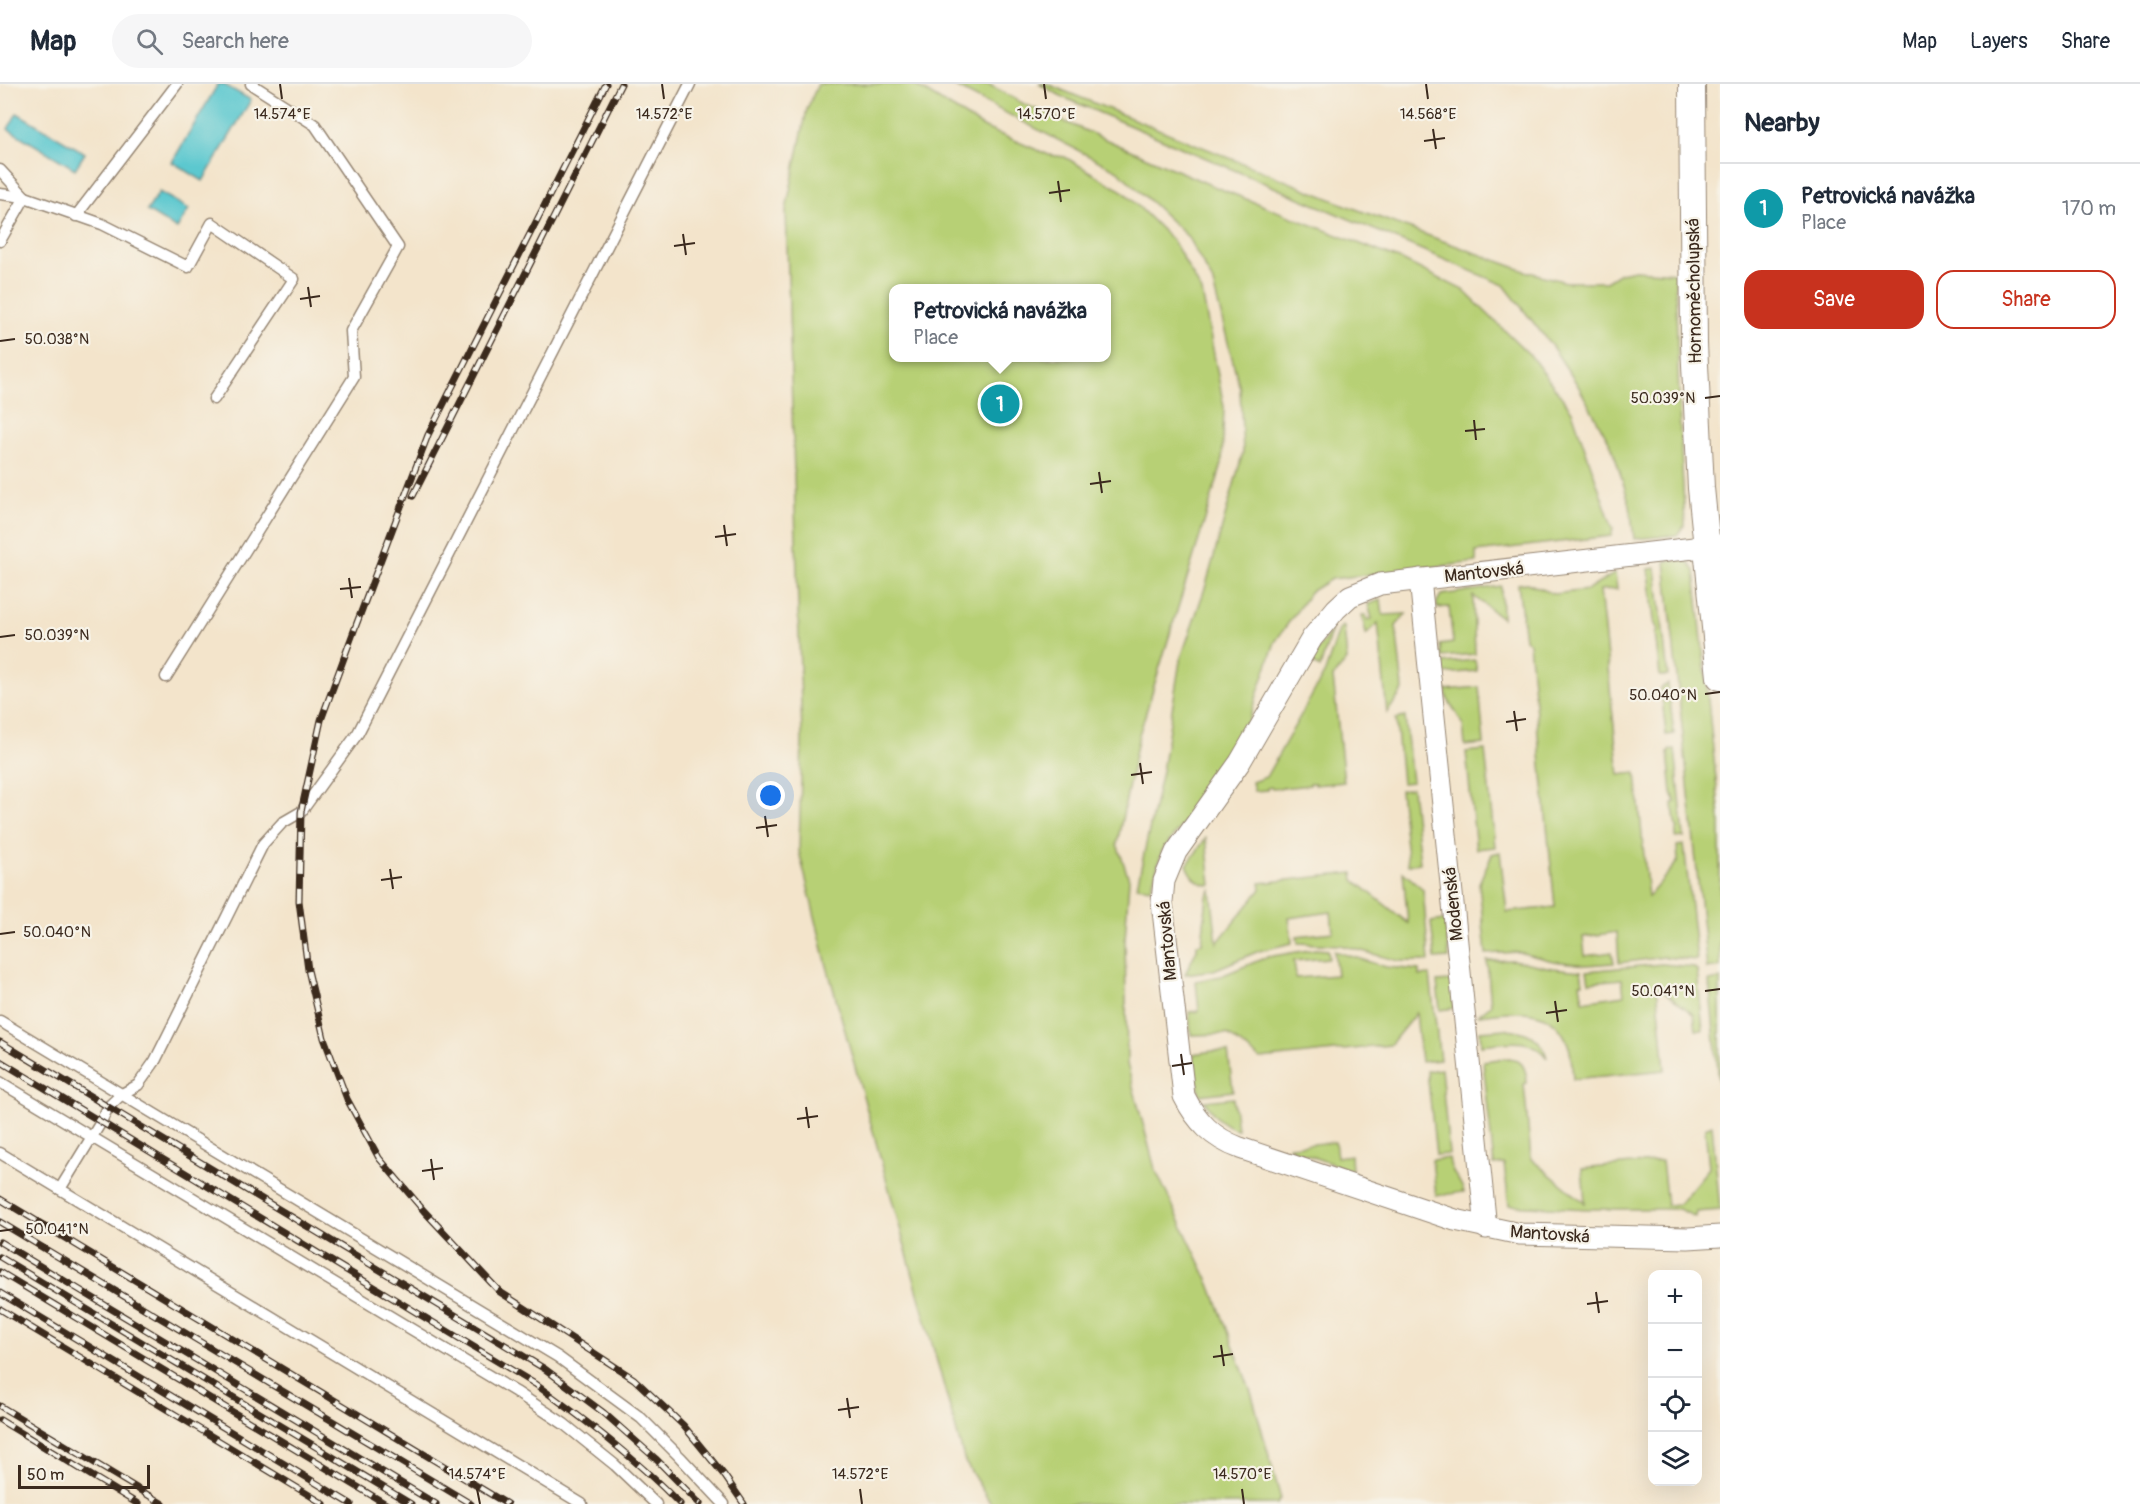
<!DOCTYPE html>
<meta charset="utf-8">
<style>
:root{--surface:#fff;--page:#f6f6f7;--text:#1f2937;--muted:#747a83;--line:#e0e1e3;--accent:#c8321e}
body{margin:0;font-family:Pangolin,sans-serif;background:var(--page);color:var(--text)}
.controls{position:absolute;right:18px;bottom:18px;display:grid;overflow:hidden;border-radius:12px;box-shadow:0 6px 24px #0002}
.controls button{width:54px;height:54px;display:grid;place-items:center;padding:0;border:0;border-bottom:2px solid var(--line);background:var(--surface);color:var(--text);font:30px sans-serif}
.scale{position:absolute;left:18px;bottom:15px;width:132px;box-sizing:border-box;padding-left:6px;border:3px solid #3b2a1e;border-top:0;font-size:16px;line-height:21px;white-space:nowrap;color:#3b2a1e;-webkit-text-stroke:4px #f7f3e8;paint-order:stroke}
.you{position:absolute;left:771px;top:712px;width:21px;height:21px;margin:-15px;border:4px solid #fff;border-radius:50%;background:#1a73e8;box-shadow:0 0 0 9px #1a73e833}
.badge{display:grid;place-items:center;width:39px;height:39px;border-radius:50%;background:var(--accent);color:#fff;font-size:20px;font-weight:700}
.pin{position:absolute;translate:-50% -50%;border:3px solid #fff;box-shadow:0 2px 6px #0006}
.popup{position:absolute;left:889px;top:200px;width:222px;height:78px;box-sizing:border-box;display:grid;place-content:center;border-radius:12px;background:var(--surface);filter:drop-shadow(0 2px 4px #0005);font-size:20px;white-space:nowrap;color:var(--muted)}
.popup b{font-size:22px;color:var(--text)}
.popup::after{content:'';position:absolute;left:50%;top:100%;margin-left:-12px;border:12px solid transparent;border-top-color:var(--surface)}
.list{margin:0;padding:0;list-style:none}
h2{display:flex;justify-content:space-between;align-items:center;height:78px;margin:0;padding:0 24px;font-size:26px}
h2 small{font-size:20px;font-weight:400;color:var(--muted)}
.list li{display:grid;grid-template-columns:39px 1fr auto;gap:18px;align-items:center;box-sizing:border-box;height:90px;padding:0 24px;border-top:2px solid var(--line)}
.list b{display:block;font-size:22px;white-space:nowrap}
.list p{margin:0;font-size:20px;white-space:nowrap;color:var(--muted)}
.list em{font-size:20px;font-style:normal;color:var(--muted)}
.actions{display:flex;gap:12px;padding:18px 24px}
.actions a{flex:1;padding:14px 0;border:2px solid var(--accent);border-radius:18px;text-align:center;font-size:21px;color:var(--accent)}
.actions .main{background:var(--accent);color:#fff}
.icon{flex:none;width:33px;height:33px;fill:none;stroke:currentColor;stroke-width:2;stroke-linecap:round;stroke-linejoin:round}
.map{position:relative;flex:none;width:1720px;height:1420px;overflow:hidden}
header{display:flex;align-items:center;gap:36px;box-sizing:border-box;height:84px;padding:0 30px;background:var(--surface);border-bottom:2px solid var(--line)}
header strong{font-size:28px}
nav{display:flex;gap:33px;margin-inline-start:auto;font-size:21px}
.search{width:420px;height:54px;background:var(--page);display:flex;align-items:center;gap:15px;box-sizing:border-box;padding:0 21px;border-radius:33px;color:var(--muted);font-size:22px}
main{display:flex}
aside{flex:1;background:var(--surface)}
.map>svg:first-child{display:block}
.green{fill:#b7d075;stroke:#797d4a;stroke-width:1.5;fill-rule:evenodd}
.water{fill:#5bc8cf;stroke:#4b7976;stroke-width:1.5}
.lines{fill:none;stroke-linecap:round;stroke-linejoin:round}
.service-casing{stroke:#978774;stroke-width:13}
.minor-casing{stroke:#978774;stroke-width:23}
.tertiary-casing{stroke:#978774;stroke-width:28}
.service{stroke:#fff;stroke-width:10}
.minor{stroke:#fff;stroke-width:21}
.tertiary{stroke:#fff;stroke-width:26}
.rail-casing{stroke:#3b2a1e;stroke-width:7}
.rail{stroke:#f7f3e8;stroke-width:4.5;stroke-dasharray:14;stroke-linecap:butt}
.ticks{fill:none;stroke:#3b2a1e;stroke-width:2}
.labels{text-anchor:middle;stroke-width:4.5;stroke-linejoin:round;paint-order:stroke}
.street-label{font-size:18px;fill:#3b2a1e;stroke:#f7f3e8}
.ticks-label{font-size:15px;text-anchor:middle;fill:#3b2a1e;stroke:#f7f3e8;stroke-width:4.5;stroke-linejoin:round;paint-order:stroke}
</style>
<header>
<strong>Map</strong>
<div class="search"><svg class="icon" aria-label="search" viewBox="0 0 24 24"><circle cx="10" cy="10" r="6"/><path d="M15 15l6 6"/></svg>Search here</div>
<nav><a>Map</a><a>Layers</a><a>Share</a></nav>
</header>
<main>
<div class="map">
<svg width="1720" height="1420" viewBox="0 0 1720 1420">
<rect width="100%" height="100%" fill="#f7f3e8"/>
<filter id="ink" filterUnits="userSpaceOnUse"><feTurbulence type="fractalNoise" baseFrequency=".0167" numOctaves="2"/><feDisplacementMap in="SourceGraphic" scale="12" xChannelSelector="R" yChannelSelector="G"/><feConvolveMatrix kernelMatrix="1 2 1 2 8 2 1 2 1" color-interpolation-filters="sRGB"/></filter>
<filter id="wash" filterUnits="userSpaceOnUse"><feTurbulence type="fractalNoise" baseFrequency=".008" numOctaves="4" result="noise"/><feDisplacementMap in="SourceGraphic" scale="24" xChannelSelector="R" yChannelSelector="G"/><feGaussianBlur stdDeviation="1.35" result="paint"/><feColorMatrix in="noise" values="0 0 0 0 0 0 0 0 0 0 0 0 0 0 0 0 0 1.4 0 .05"/><feComposite in="paint" operator="in"/></filter>
<g filter="url(#wash)">
<rect width="100%" height="100%" fill="#f3e4cb"/>
<g class="green">
<path d="M818 0H913L985 44 1049 71 1065 73 1124 108 1174 158 1202 208 1224 323 1222 380 1139 651 1117 760 1129 795 1125 856 1127 980 1155 1085 1210 1200 1252 1311 1281 1415 1277 1420H991L965 1378 827 882 799 767 802 654 786 126 807 25ZM894 204H1106V274H894Z"/>
<path d="M950 0H988L1024 20 1213 102 1404 177 1463 206 1531 272 1572 327 1613 445 1611 452 1476 468V478L1331 495 1310 508 1275 558 1248 638 1203 714 1162 767 1151 804 1137 802 1162 687 1180 577 1206 501 1243 368 1240 305 1212 196 1187 152 1118 87Z"/>
<path d="M1039 0H1047L1353 124 1525 187 1566 198H1606L1620 189 1635 186 1675 189 1680 348 1685 441 1677 451 1634 455 1630 421 1612 363 1577 300 1551 261 1504 201 1065 14Z"/>
<path d="M1682 476 1690 480 1695 487 1720 735V883L1707 885 1665 477Z"/>
<path d="M1656 484 1668 592H1660L1655 549 1658 547 1654 538 1649 485Z"/>
<path d="M1615 489 1617 505 1600 506 1619 691 1636 689 1648 813 1678 777 1677 762 1684 761 1697 876 1664 873 1619 879 1617 848 1583 853 1585 872 1612 868 1614 879 1586 881 1553 877 1518 868 1486 870 1479 799 1492 770 1500 768 1507 828 1555 823 1529 559 1525 555 1518 500 1527 499 1554 510 1588 506Z"/>
<path d="M1501 502 1502 534 1473 512 1475 570 1442 573 1440 561 1453 559 1449 523 1437 524V518L1441 511Z"/>
<path d="M1381 516 1383 531 1406 530 1396 542 1403 606 1387 629 1378 539 1366 551 1362 531H1366L1367 536 1372 535 1368 520Z"/>
<path d="M1342 542 1344 543 1347 576 1333 593 1344 698 1315 701V699H1310V701L1272 705 1271 703 1267 704V706L1254 707 1252 698 1266 693 1325 588 1339 546Z"/>
<path d="M1332 545 1320 584 1309 578Z"/>
<path d="M1475 576 1477 587 1444 590 1443 579Z"/>
<path d="M1668 600 1674 650 1666 651 1661 604Z"/>
<path d="M1479 603 1484 660 1465 662 1463 640 1447 614 1446 606Z"/>
<path d="M1405 633 1412 698 1402 699 1396 635Z"/>
<path d="M1675 665 1684 753 1676 754V747L1678 745 1675 739 1673 720 1676 718 1672 709 1668 669 1670 666Z"/>
<path d="M1485 666 1495 763 1476 765 1466 668Z"/>
<path d="M1412 704 1420 779 1408 781 1400 706Z"/>
<path d="M1206 754 1211 801C1199 802 1191 791 1187 781Z"/>
<path d="M1403 788 1423 805 1429 877H1399L1340 861 1298 859 1297 852 1333 848 1331 828 1289 834 1292 859 1259 867 1214 886 1185 890 1197 865V860L1202 859 1207 812 1211 806 1217 859 1261 805 1260 799 1353 789 1354 796 1408 839Z"/>
<path d="M1445 836 1449 874 1435 875 1431 838Z"/>
<path d="M1315 865 1328 866 1329 874 1294 877 1296 894 1337 891 1334 867 1386 883 1419 886V892L1430 891 1440 976 1421 978 1416 929 1390 961 1260 975 1227 950 1191 951 1189 928 1199 927 1196 897 1221 892 1267 873Z"/>
<path d="M1513 876 1552 884 1581 887 1583 899H1580L1583 917 1624 911 1622 895 1589 898 1587 887 1662 880 1693 883 1697 886 1703 946H1696L1694 931 1657 902 1665 986 1573 995C1572 985 1572 973 1569 963 1555 919 1514 927 1478 931L1491 921 1487 877Z"/>
<path d="M1720 895V998H1719L1709 897Z"/>
<path d="M1451 897 1454 924 1440 926 1437 898Z"/>
<path d="M1507 945C1526 947 1542 953 1547 974 1530 951 1507 959 1481 961L1480 947Z"/>
<path d="M1213 967 1228 968 1233 1007 1200 1011 1193 970Z"/>
<path d="M1509 974C1524 976 1526 986 1527 999L1524 1000 1531 1075 1585 1119 1582 1085 1662 1077 1667 1121 1679 1120 1709 1084 1705 1044 1712 1041 1720 1126 1696 1128 1695 1133 1679 1125H1587L1509 1121 1504 1080 1494 1081 1483 977Z"/>
<path d="M1441 985 1449 1070 1436 1071 1427 987Z"/>
<path d="M1233 1014 1237 1045C1221 1041 1212 1029 1204 1017Z"/>
<path d="M1335 1058 1337 1073 1351 1071 1352 1087 1293 1066 1289 1062Z"/>
<path d="M1449 1074C1451 1092 1460 1094 1464 1108L1436 1112 1432 1076Z"/>
</g>
<g class="water">
<path d="M218 0H223L251 16 203 97 172 78Z"/>
<path d="M17 29 85 69 75 85 8 45Z"/>
<path d="M159 108 189 125 177 145 147 127Z"/>
</g>
</g>
<g filter="url(#ink)">
<g class="lines">
<g class="service-casing">
<g id="service">
<path d="M0 86 25 113"/>
<path d="M0 110 25 113 102 140 188 183 212 139 294 195 214 315"/>
<path d="M76 132 177 0"/>
<path d="M0 157 25 113"/>
<path d="M166 593 354 293 351 247 398 163 315 41 251 0"/>
<path d="M0 937 558 1273 641 1334 680 1373 724 1420"/>
<path d="M0 998 516 1308 564 1340 615 1381 656 1420"/>
<path d="M0 1069 582 1420"/>
<path d="M60 1105 101 1038 108 1023 122 1010 138 1001 155 977 263 760 282 739 301 728 358 649 690 0"/>
</g>
</g>
<g class="minor-casing">
<g id="minor">
<path d="M1720 461 1380 500 1350 512 1336 525 1312 554 1240 678 1176 768 1164 797 1162 818 1184 1012C1197 1038 1213 1054 1240 1064L1455 1136 1520 1150 1688 1154 1720 1152"/>
<path d="M1420 495 1486 1144"/>
</g>
</g>
<g class="tertiary-casing">
<path id="tertiary" d="M1692 0 1694 260 1701 404 1720 593"/>
</g>
<use href="#service" class="service"/>
<use href="#minor" class="minor"/>
<use href="#tertiary" class="tertiary"/>
<g class="rail-casing">
<g id="rail">
<path d="M606 0 428 351 355 544 321 636 301 728 299 817 308 886 324 954 347 1015 379 1074 424 1127 500 1208 634 1295 683 1341 724 1391 744 1420"/>
<path d="M413 412 621 0"/>
<path d="M0 958 545 1285 604 1329 656 1375 700 1420"/>
<path d="M0 977 535 1300C588 1338 634 1373 680 1420"/>
<path d="M0 1115 507 1420"/>
<path d="M0 1138 471 1420"/>
<path d="M0 1158 436 1420"/>
<path d="M0 1173 411 1420"/>
<path d="M0 1188 386 1420"/>
<path d="M0 1209 351 1420"/>
<path d="M0 1225 324 1420"/>
<path d="M0 1322 163 1420"/>
<path d="M0 1336 138 1420"/>
</g>
</g>
<use href="#rail" class="rail"/>
</g>
</g>
<path class="ticks" d="M280 0 282 15M662 0 664 15M1044 0 1046 15M1426 0 1428 15M1433 45 1436 65M1424 57 1445 54M1058 97 1061 118M1049 109 1070 106M683 150 686 171M674 162 695 159M308 203 311 223M300 215 320 212M0 257 15 255M1705 314 1720 312M1474 336 1476 356M1465 347 1485 345M1099 388 1102 409M1090 400 1111 397M724 441 727 462M715 453 736 450M349 494 352 514M340 505 361 503M0 553 15 551M1705 610 1720 608M1514 627 1517 647M1506 638 1526 635M1140 679 1143 700M1131 691 1152 688M765 732 768 753M756 744 777 741M390 785 393 805M381 796 402 793M0 850 15 848M1705 907 1720 905M1555 917 1558 938M1546 929 1567 926M1181 970 1184 991M1172 982 1192 979M806 1023 809 1044M797 1035 818 1032M431 1075 434 1096M422 1087 443 1084M0 1147 15 1145M1596 1208 1599 1229M1587 1220 1608 1217M1221 1261 1224 1282M1213 1273 1233 1270M847 1314 850 1334M838 1326 859 1323M477 1405 480 1420M860 1405 862 1420M1242 1405 1244 1420"/>
<g class="labels">
<g class="street-label">
<text transform="translate(1694 207) rotate(-91)" y="6">Hornoměcholupská</text>
<text transform="translate(1484 488) rotate(-6)" y="6">Mantovská</text>
<text transform="translate(1453 820) rotate(-96)" y="6">Modenská</text>
<text transform="translate(1167 857) rotate(-95)" y="6">Mantovská</text>
<text transform="translate(1550 1150) rotate(4)" y="6">Mantovská</text>
</g>
</g>
<g class="ticks-label">
<text x="282" y="35">14.574°E</text>
<text x="664" y="35">14.572°E</text>
<text x="1046" y="35">14.570°E</text>
<text x="1428" y="35">14.568°E</text>
<text x="57" y="260">50.038°N</text>
<text x="1663" y="319">50.039°N</text>
<text x="57" y="556">50.039°N</text>
<text x="1663" y="616">50.040°N</text>
<text x="57" y="853">50.040°N</text>
<text x="1663" y="912">50.041°N</text>
<text x="57" y="1150">50.041°N</text>
<text x="477" y="1395">14.574°E</text>
<text x="860" y="1395">14.572°E</text>
<text x="1242" y="1395">14.570°E</text>
</g>
</svg>
<div class="controls">
<button>+</button>
<button>−</button>
<button><svg class="icon" aria-label="locate" viewBox="0 0 24 24"><circle cx="12" cy="12" r="6"/><path d="M12 2v4M12 18v4M2 12h4M18 12h4"/></svg></button>
<button><svg class="icon" aria-label="layers" viewBox="0 0 24 24"><path d="M12 4l9 5-9 5-9-5zM3 14l9 5 9-5"/></svg></button>
</div>
<div class="scale">50 m</div>
<div class="you"></div>
<div class="pin badge" style="left:1000px;top:320px;background:#0f9aa8">1</div>
<div class="popup"><b>Petrovická navážka</b>Place</div>
</div>
<aside>
<h2>Nearby<small></small></h2>
<ul class="list">
<li><span class="badge" style="background:#0f9aa8">1</span><div><b>Petrovická navážka</b><p>Place</p></div><em>170 m</em></li>
</ul>
<div class="actions"><a class="main">Save</a><a>Share</a></div>
</aside>
</main>
